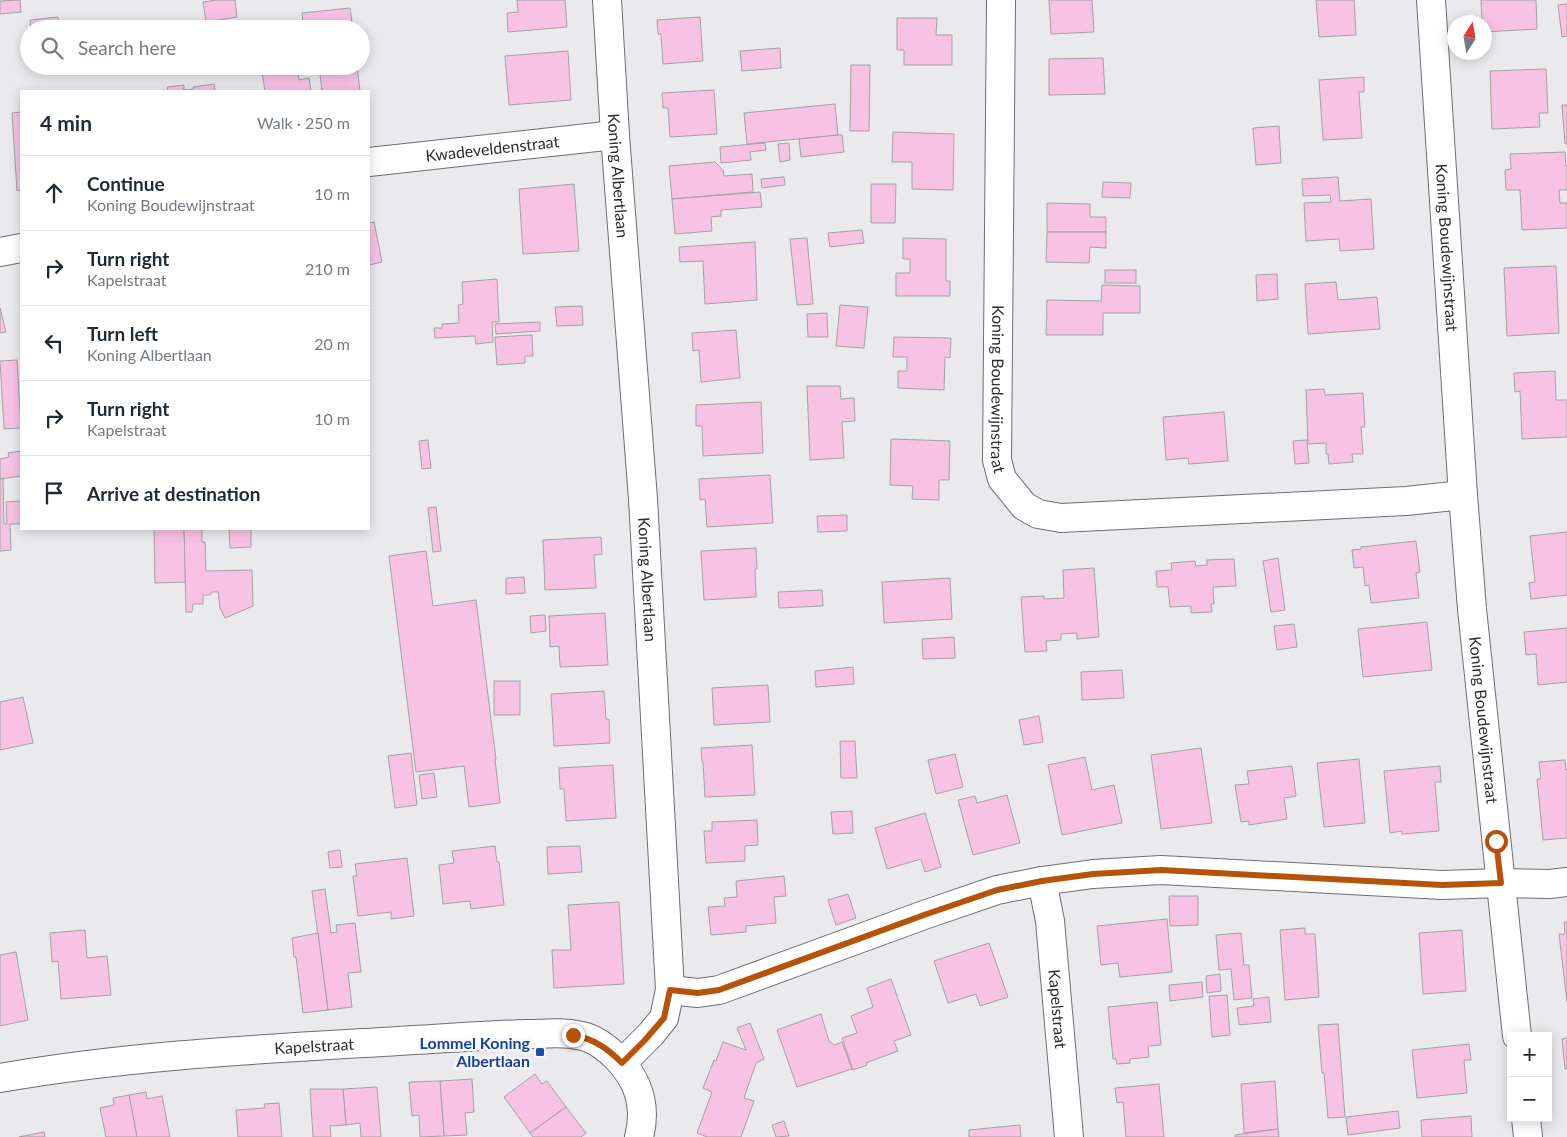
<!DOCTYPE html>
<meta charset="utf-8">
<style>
:root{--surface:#fff;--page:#f6f6f7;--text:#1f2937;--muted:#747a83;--line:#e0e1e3}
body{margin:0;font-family:Lato,sans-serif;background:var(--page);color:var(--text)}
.controls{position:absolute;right:15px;bottom:15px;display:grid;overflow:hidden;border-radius:0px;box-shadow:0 2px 12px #0003}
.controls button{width:45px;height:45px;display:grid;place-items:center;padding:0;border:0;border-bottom:1px solid var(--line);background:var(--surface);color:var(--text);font:25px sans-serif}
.compass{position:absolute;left:1447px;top:15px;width:45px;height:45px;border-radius:50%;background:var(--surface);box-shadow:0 2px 12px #0003;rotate:11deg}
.stop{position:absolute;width:15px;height:15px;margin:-11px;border:4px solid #b45309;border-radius:50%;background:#fff}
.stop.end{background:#b45309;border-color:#fff;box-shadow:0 1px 5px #0008}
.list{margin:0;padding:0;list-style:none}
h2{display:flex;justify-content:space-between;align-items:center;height:65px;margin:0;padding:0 20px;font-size:21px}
h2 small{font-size:16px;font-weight:400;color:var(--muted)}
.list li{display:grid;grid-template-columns:32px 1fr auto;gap:15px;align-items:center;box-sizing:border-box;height:75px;padding:0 20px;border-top:1px solid var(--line)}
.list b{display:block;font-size:19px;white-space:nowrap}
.list p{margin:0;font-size:16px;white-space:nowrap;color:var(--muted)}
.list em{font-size:16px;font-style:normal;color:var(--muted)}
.icon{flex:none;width:28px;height:28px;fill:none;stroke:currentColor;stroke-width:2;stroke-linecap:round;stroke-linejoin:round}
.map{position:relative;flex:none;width:1567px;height:1137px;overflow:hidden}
.search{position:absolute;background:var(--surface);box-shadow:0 2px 12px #0003;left:20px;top:20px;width:350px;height:55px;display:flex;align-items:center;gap:12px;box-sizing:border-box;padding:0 18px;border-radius:28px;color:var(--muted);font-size:19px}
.panel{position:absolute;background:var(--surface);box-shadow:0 2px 12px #0003;left:20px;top:90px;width:350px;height:440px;border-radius:0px}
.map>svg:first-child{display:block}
.building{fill:#f8c2e4;stroke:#a4a1a3}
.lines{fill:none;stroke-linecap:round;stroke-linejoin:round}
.minor-casing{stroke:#6e6e71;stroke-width:30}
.major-casing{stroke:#6e6e71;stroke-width:30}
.minor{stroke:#fff;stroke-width:28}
.major{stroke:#fff;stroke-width:28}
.route{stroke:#b45309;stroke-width:6}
.transit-dot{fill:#1a4fb4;stroke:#f7f8fb;stroke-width:2}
.labels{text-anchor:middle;stroke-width:5;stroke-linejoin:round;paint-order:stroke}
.street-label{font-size:16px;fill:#2d2d2e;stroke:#f7f8fb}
.transit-label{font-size:16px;font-weight:bold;fill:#164399;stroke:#f7f8fb;text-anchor:end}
</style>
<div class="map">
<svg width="1567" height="1137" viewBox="0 0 1567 1137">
<rect width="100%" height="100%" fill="#eaeaee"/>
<g class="building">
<path d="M20 0 21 12 0 14V1Z"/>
<path d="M217 0H235L237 17 206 22 203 2Z"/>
<path d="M517 0H565L567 27 508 32 507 13 518 12Z"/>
<path d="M1049 0H1092L1094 32 1051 34Z"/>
<path d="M1316 0H1354L1356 35 1319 37Z"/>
<path d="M1481 0H1536L1537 29 1484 32V22H1482Z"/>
<path d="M1567 4V36L1562 37 1558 5Z"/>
<path d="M350 8 353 29H304L302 13Z"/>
<path d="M58 17 59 29H31L30 20Z"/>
<path d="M700 17 703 61 663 64 661 34H658L657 20Z"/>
<path d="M897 18H937L936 35H952V65H904V50H897Z"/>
<path d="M780 48 781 68 742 71 740 51Z"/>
<path d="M568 51 571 100 509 105 505 56Z"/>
<path d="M1103 58 1105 94 1049 95V59Z"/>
<path d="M851 65H870L869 131H850Z"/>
<path d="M261 66H297L299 80 309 78 311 91H265Z"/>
<path d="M319 66H357L360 91H322Z"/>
<path d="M1546 69 1548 113H1539L1540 127 1492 129 1490 71Z"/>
<path d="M1364 77V92H1359L1362 138 1323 140 1319 80Z"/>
<path d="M214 84 215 91H168L167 87 184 85V90L194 89 193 87Z"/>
<path d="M714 90 717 134 670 137 668 108H663L662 93Z"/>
<path d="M835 104 838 135 747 144 744 113Z"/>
<path d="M1562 105H1567V144H1565Z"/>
<path d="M21 112V190L17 191 12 113Z"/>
<path d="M1279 126 1281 163 1256 165 1253 128Z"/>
<path d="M893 132 954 134 953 190 912 189V162H892Z"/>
<path d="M838 135H842L844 152 801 157 799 139Z"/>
<path d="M765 143 766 150 750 152 751 160 721 163 720 147Z"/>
<path d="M789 143 790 160 780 162 778 144Z"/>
<path d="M1565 152 1566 166H1567V190H1559L1560 203H1567V228L1522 230 1520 190H1506L1505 170 1511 169 1510 154Z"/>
<path d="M715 162 723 170 724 176 752 174 753 192 672 199 669 166Z"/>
<path d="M784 177 785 185 762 188 761 179Z"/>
<path d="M1338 177 1340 201 1371 199 1374 249 1340 251 1339 239 1306 241 1304 203 1331 202 1330 195 1303 196 1302 179Z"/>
<path d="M1103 182 1131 183 1130 198 1102 197Z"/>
<path d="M574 184 579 251 523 254 519 189Z"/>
<path d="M871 184H896L895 223H871Z"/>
<path d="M760 192 762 207 721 210V216L711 217 712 231 675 234 672 199Z"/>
<path d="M1047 203 1090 204V217H1106V232H1047Z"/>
<path d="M374 222 382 262 369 265V223Z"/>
<path d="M862 230 864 243 830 247 828 233Z"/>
<path d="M1047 232H1106V248L1090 247 1089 263 1046 262Z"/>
<path d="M807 238 813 304 797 305 790 239Z"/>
<path d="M903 238 946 239V281H950V296H896V273H910V259H903Z"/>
<path d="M755 242 757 300 705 304 703 261 680 262 679 247Z"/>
<path d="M1556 266 1559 333 1507 336 1504 268Z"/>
<rect x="1105" y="270" width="31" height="13"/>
<path d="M1277 274 1278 299 1257 301 1256 275Z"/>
<path d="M497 279 499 322H492L493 342 476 344 475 336 435 338 434 328H442V324L459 323 458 305 463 304 462 282Z"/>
<path d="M1336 282 1338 300 1377 297 1380 329 1308 334 1305 284Z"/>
<path d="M1102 285 1140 286V313H1103V335H1046L1047 300 1101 301Z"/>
<path d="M840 305 868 307 864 348 836 346Z"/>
<path d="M582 306 583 325 557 326 555 307Z"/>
<path d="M0 308 6 332 0 333Z"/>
<path d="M827 313 828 337H808L807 314Z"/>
<path d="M540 322V331L496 334 495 324Z"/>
<path d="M736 330 740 378 701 382 699 350 693 351 692 333Z"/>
<path d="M532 335 533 356H525V363L497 365 495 337Z"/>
<path d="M894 337 951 338 950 358 945 357 944 390 898 388V371H907V357H893Z"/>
<path d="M17 360 21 428 4 429 0 361Z"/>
<path d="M1555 371 1556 400H1567V437L1522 439 1520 391 1515 392 1514 373Z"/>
<path d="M807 386H840L841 399 854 398 855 421 842 422 844 458 810 460Z"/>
<path d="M1324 389 1325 395 1363 393 1365 427H1361L1363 454H1352L1353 462 1329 464 1328 454H1326V443L1308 444 1306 390Z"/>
<path d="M761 402 763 453 703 456 702 426H696V405Z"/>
<path d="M1224 412 1228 461 1189 464 1188 458 1166 460 1163 417Z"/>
<path d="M891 439 950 441 949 480H939V500L912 499 913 486 890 485Z"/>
<path d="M428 440 431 468 422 469 419 441Z"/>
<path d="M1307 440 1309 463 1295 464 1293 441Z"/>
<path d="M21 451V476L0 479V459L9 457 8 453Z"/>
<path d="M770 475 773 523 707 527 705 499 700 500 699 479Z"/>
<path d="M0 479H3L4 524H7L6 502 21 501V524H10L11 550 0 551Z"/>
<path d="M436 507 441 551 433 552 428 508Z"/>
<path d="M847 515V531L818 532 817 516Z"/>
<path d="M154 529H184L186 582 155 583Z"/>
<path d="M184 529H202V542H205L206 571 252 570 253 606 225 618 220 608 218 592H212L210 595H203V604H193L192 612H186Z"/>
<path d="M229 529H251V547L230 548Z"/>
<path d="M1567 532V595L1531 599 1529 583 1535 582 1530 536Z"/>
<path d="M601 537 602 554 594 555 596 588 545 590 543 540Z"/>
<path d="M1416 541 1420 572 1416 573 1419 598 1371 603 1369 585 1365 586 1363 567 1354 568 1352 550 1361 549V547Z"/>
<path d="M756 548 757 569H755L756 597 704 600 701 551Z"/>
<path d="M426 551 433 606 476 600 496 759H495L500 803 469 807 464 766 416 772 389 556Z"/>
<path d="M1278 558 1285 610 1271 612 1263 561Z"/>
<path d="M1234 559 1236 586 1213 587 1214 604H1211L1212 612 1191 613V606L1170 607 1168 587H1157L1156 571 1172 570 1171 563 1195 561 1196 566 1207 565V560Z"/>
<path d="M1094 568 1099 637 1077 639V633L1061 634V640L1046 641 1047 651 1025 652 1021 597 1044 596V599L1064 598 1063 570Z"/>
<path d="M524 577 525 593 506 594V578Z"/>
<path d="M950 578 952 619 884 623 882 582Z"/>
<path d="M822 590 823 606 779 608 778 592Z"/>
<path d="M605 613 608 665 560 667 559 646 550 647 549 616Z"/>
<path d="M545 615 546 631 531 633 530 616Z"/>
<path d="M1427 622 1432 670 1363 677 1358 629Z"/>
<path d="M1294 624 1297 647 1277 650 1274 626Z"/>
<path d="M1567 628V682L1538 685 1536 654 1526 655 1524 632Z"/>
<path d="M954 637 955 658 923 659 922 639Z"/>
<path d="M853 667 854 684 816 687 815 671Z"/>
<path d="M1122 670 1124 698 1082 700 1081 672Z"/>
<rect x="494" y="681" width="26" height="34"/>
<path d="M768 685 770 722 714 725 712 688Z"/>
<path d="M604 691 606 719H609L610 743 554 746 551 694Z"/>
<path d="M23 697 33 743 0 750V702Z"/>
<path d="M1039 716 1043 742 1024 745 1019 720Z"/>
<path d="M840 741H855L857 778H841Z"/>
<path d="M752 745 755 795 705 797 703 762H702L701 748Z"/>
<path d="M1201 748 1212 823 1161 829 1151 755Z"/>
<path d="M411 753 417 805 395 808 388 756Z"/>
<path d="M955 754 963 787 936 794 928 760Z"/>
<path d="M1085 757 1092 790 1114 785 1122 823 1062 835 1048 765Z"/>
<path d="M1359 759 1365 823 1324 827 1317 763Z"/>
<path d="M1565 760 1566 770 1567 769V838L1543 840 1537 779H1541L1539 762Z"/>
<path d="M613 765 616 818 566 821 564 789H560L559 768Z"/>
<path d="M1292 766 1296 796 1284 798 1287 819 1249 825V821L1241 822 1235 785 1249 784 1247 771Z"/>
<path d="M1440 766 1441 782H1435L1439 831 1402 834V831L1390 833 1384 771Z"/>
<path d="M434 773 437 797 422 799 419 775Z"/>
<path d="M1007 795 1020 843 973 855 958 800 975 796 977 803Z"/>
<path d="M852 811 853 833 833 834 831 812Z"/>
<path d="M925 813 941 867 925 872 921 859 887 869 875 828Z"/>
<path d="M757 820 758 845 745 846V861L706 863 704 831H712V822Z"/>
<path d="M495 846 497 862H499L504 905 471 909 470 901 443 904 439 865 454 863 452 851Z"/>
<path d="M580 846 582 872 548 874 547 847Z"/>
<path d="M340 850 342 867 330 868 328 852Z"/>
<path d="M407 858 414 916 391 919V912L358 916 353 876H357L355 864Z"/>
<path d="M784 876 786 896 774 897 776 923 746 926V932L711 935 708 907 725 906 724 898 737 897 736 881Z"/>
<path d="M325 889 331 933 337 932 336 925 355 923 361 972 348 973 352 1007 328 1010 312 891Z"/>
<path d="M848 894 856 918 836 925 828 900Z"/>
<path d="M1169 896H1198V925L1170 926Z"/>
<path d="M619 902 624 984 554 988 552 950H571L568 905Z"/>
<path d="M1167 919 1172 972 1120 977 1118 963 1101 965 1097 926Z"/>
<path d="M1564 922H1567V1002L1559 934H1565Z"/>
<path d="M1305 928V934H1315L1319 997 1285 1000 1280 930Z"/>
<path d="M85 930 87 958 107 956 111 995 61 999 58 961 52 962 50 933Z"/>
<path d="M1462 930 1466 991 1423 994 1419 933Z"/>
<path d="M318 933 328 1010 303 1013 296 957H294L292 938Z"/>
<path d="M1241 933 1244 965H1249L1252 998 1234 1000 1231 969 1219 970 1216 935Z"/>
<path d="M989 943 1008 997 980 1006 976 994 948 1003 934 961Z"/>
<path d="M16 952 28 1020 0 1026V955Z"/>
<path d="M1220 974 1221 991 1207 993 1206 976Z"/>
<path d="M891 979 911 1035 894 1041 898 1051 866 1063 867 1065 853 1070 842 1038 857 1033 851 1016 873 1007 867 988Z"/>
<path d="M1202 982 1203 997 1170 1001 1169 985Z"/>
<path d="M1227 995 1230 1035 1212 1037 1209 996Z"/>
<path d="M1269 997 1271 1022 1239 1025 1237 1008 1254 1006 1253 999Z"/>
<path d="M1157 1002 1161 1045 1148 1046 1149 1057 1130 1059V1063L1117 1064 1116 1059H1113L1108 1007Z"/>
<path d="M821 1014 829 1041 834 1045 842 1042 852 1069 797 1087 777 1030Z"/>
<path d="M750 1023 764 1059 756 1063 744 1098 754 1101 741 1137H707L697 1133 712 1092 703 1088 714 1060 716 1061 723 1042 746 1050 737 1028Z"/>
<path d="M1338 1024 1345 1117 1328 1118 1324 1073H1322L1318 1025Z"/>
<path d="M1567 1038V1069H1565L1562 1039Z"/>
<path d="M1469 1044 1471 1060H1464L1467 1093 1417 1098 1412 1050Z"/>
<path d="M535 1074 542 1084 547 1081 566 1107 530 1133 504 1097Z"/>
<path d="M472 1079 474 1112 465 1113 467 1135 444 1136 440 1081Z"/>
<path d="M440 1081 444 1136 420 1137 419 1115 412 1116 409 1082Z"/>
<path d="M1275 1081 1278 1129 1244 1133 1241 1084Z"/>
<path d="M1159 1084 1164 1137H1126L1123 1102 1117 1103 1115 1088Z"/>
<path d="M377 1087 381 1137H361L360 1123 346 1125 343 1089Z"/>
<path d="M310 1089H343L346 1125 330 1126 331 1137H313Z"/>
<path d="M146 1092 147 1099 162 1096 170 1137H137L129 1095Z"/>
<path d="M129 1095 137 1137H106L100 1108 114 1105 113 1098Z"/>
<path d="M279 1103 282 1137H238L236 1110 265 1108 264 1104Z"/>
<path d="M566 1107 586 1133 581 1137H533L530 1133Z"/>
<path d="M1398 1111 1400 1128 1348 1135 1346 1117Z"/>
<path d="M1471 1116 1472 1137H1422L1421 1120Z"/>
<path d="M784 1121 789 1136 776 1137 772 1125Z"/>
<path d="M1020 1125 1021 1137H969V1130Z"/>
<path d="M1278 1129 1279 1137H1235V1135Z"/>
<path d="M44 1132 45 1137H19Z"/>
</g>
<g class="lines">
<g class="minor-casing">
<g id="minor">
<path id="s1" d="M607 0 615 135 643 499 670 990 664 1018 651 1034 622 1063"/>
<path id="s2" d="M1001 0 997 460 1002 479 1024 506 1038 514 1061 518 1406 501 1463 495"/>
<path id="s3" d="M1431 0 1463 495 1472 609 1517 1036"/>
<path id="s4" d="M369 162 615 135"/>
<path d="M0 252 21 248"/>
<path id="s5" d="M1042 881 1050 921 1069 1137"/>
<path d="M670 990 698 993 719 990 924 915 997 890 1042 881 1093 874 1161 870 1442 885 1501 883 1550 884 1567 882"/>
<path d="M1526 1118 1528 1137"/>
</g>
</g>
<g class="major-casing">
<g id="major">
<path id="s6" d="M0 1078C142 1053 288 1048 432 1039 463 1037 495 1035 526 1034 545 1034 567 1031 586 1037 598 1041 608 1049 617 1058 639 1081 647 1106 639 1137"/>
</g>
</g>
<use href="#minor" class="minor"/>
<use href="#major" class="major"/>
</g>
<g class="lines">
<path class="route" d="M573 1035C594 1039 607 1048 622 1063L645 1040 664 1018 670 990 698 993 719 990 924 915 997 890 1042 881 1093 874 1161 870 1442 885 1501 883 1496 841"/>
</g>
<rect class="transit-dot" x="535" y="1047" width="10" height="10" rx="2.5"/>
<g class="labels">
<g class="street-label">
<text dy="6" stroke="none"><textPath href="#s4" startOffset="124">Kwadeveldenstraat</textPath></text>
<text dy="6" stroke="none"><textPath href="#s1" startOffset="176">Koning Albertlaan</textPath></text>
<text dy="6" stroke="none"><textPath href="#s3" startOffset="248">Koning Boudewijnstraat</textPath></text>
<text dy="6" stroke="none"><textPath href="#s2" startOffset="389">Koning Boudewijnstraat</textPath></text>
<text dy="6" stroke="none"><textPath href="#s1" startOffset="581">Koning Albertlaan</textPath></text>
<text dy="6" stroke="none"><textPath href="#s3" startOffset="722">Koning Boudewijnstraat</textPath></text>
<text dy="6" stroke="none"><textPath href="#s5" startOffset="129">Kapelstraat</textPath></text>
<text dy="6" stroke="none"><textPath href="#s6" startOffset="316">Kapelstraat</textPath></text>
</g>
<g class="transit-label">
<text x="530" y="1049">Lommel Koning<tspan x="530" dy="18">Albertlaan</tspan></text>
</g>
</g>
</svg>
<div class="controls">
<button>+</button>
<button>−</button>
</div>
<svg class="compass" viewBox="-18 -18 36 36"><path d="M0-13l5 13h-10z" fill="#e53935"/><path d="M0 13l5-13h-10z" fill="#747a83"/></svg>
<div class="stop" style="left:1496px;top:841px"></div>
<div class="stop end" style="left:573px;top:1035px"></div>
<div class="search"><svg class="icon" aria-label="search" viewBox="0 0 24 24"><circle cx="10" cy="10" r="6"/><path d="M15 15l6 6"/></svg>Search here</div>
<section class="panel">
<h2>4 min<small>Walk · 250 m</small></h2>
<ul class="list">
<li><svg class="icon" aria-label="ahead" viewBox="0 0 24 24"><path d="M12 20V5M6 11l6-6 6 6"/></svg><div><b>Continue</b><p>Koning Boudewijnstraat</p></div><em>10 m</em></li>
<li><svg class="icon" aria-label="right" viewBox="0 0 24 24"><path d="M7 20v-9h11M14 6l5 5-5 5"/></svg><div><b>Turn right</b><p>Kapelstraat</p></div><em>210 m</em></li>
<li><svg class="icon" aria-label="left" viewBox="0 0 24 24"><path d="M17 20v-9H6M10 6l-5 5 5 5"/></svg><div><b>Turn left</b><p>Koning Albertlaan</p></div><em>20 m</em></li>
<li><svg class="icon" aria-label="right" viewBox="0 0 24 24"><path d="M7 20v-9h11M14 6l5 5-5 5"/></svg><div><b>Turn right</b><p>Kapelstraat</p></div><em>10 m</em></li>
<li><svg class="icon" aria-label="arrive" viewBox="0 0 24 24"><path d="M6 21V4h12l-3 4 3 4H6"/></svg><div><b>Arrive at destination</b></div></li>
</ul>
</section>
</div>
